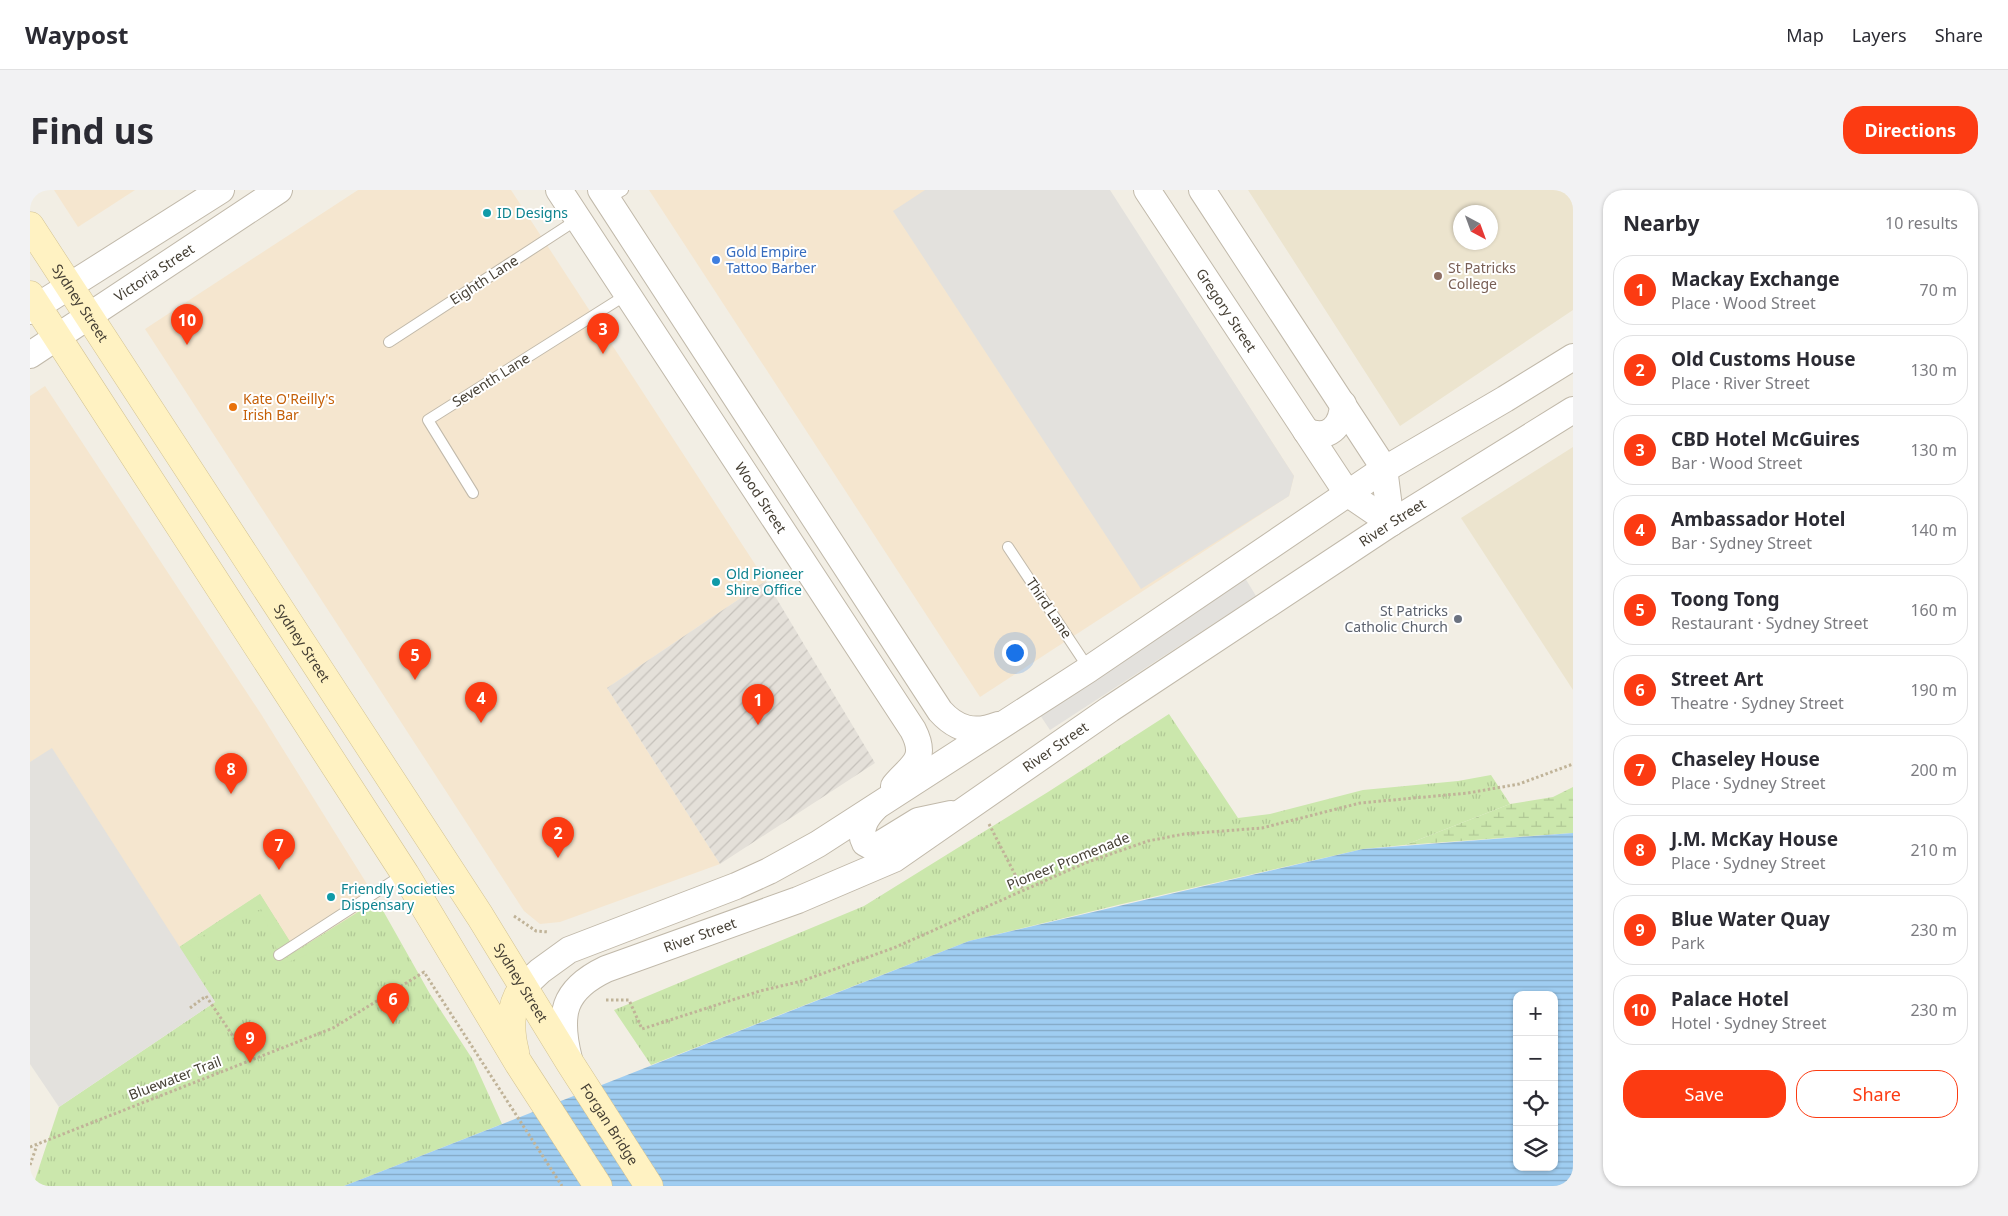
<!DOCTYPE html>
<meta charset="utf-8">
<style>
:root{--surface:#fff;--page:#f2f2f3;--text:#2b2b33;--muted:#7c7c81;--line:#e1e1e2;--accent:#fc3b12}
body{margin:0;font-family:"Noto Sans",sans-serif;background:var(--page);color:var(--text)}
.controls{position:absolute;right:15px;bottom:15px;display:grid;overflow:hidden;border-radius:10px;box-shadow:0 1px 4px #0004}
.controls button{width:45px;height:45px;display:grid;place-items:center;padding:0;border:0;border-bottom:1px solid var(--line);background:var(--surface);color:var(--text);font:25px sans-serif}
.compass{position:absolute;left:1423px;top:15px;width:45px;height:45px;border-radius:50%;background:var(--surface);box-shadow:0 1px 4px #0004;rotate:139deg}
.you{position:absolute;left:984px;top:462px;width:18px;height:18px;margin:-12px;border:4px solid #fff;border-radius:50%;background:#1a73e8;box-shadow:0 0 0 8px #1a73e833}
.badge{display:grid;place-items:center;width:32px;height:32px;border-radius:50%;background:var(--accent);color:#fff;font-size:16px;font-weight:700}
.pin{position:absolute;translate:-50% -41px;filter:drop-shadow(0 1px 2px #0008)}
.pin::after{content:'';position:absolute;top:26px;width:18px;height:15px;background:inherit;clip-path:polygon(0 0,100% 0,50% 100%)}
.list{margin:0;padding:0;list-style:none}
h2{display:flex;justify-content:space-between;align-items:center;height:65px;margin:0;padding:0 20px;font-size:21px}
h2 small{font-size:16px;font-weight:400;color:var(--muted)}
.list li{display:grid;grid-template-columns:32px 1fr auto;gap:15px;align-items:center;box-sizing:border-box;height:70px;margin:0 10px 10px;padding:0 10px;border:1px solid var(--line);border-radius:20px}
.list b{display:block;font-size:19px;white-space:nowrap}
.list p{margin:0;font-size:16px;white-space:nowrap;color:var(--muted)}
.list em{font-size:16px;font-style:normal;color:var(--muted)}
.actions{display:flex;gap:10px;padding:15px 20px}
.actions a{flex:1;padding:11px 0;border:1px solid var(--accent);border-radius:20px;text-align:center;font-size:18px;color:var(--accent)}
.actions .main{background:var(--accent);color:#fff}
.icon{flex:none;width:28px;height:28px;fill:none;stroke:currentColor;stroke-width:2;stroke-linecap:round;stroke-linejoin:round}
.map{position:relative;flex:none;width:1543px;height:996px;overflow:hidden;border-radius:20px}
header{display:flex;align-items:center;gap:30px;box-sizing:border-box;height:70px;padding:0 25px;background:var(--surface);border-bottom:1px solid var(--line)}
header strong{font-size:24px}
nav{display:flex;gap:28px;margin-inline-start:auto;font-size:18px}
.intro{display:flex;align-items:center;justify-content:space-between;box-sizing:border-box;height:120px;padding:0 30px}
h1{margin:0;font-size:35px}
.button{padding:12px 22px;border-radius:20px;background:var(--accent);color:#fff;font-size:18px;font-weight:700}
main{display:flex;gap:30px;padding:0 30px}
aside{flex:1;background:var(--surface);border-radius:20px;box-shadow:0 1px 4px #0004}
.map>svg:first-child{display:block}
.commercial{fill:#f5e6cf}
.industrial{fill:url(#industrial-furrows)}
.education{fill:#ece4ce;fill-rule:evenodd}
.wetland{fill:url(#wetland-marsh)}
.park{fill:url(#park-tufts)}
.garden{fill:#cbe7ac}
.parking{fill:#e3e1dd}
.water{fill:url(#water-rules);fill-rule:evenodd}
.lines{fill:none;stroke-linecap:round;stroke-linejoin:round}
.service-casing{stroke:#c1b9aa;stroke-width:12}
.tertiary-casing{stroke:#c1b9aa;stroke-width:28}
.secondary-casing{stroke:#d3c393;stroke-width:29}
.path{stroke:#c0b398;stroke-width:3;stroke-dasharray:2.5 2.5;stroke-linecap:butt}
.service{stroke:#fff;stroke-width:10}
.tertiary{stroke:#fff;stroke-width:26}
.secondary{stroke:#fff2c2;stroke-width:28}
.culture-dot{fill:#0f9aa8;stroke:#fff;stroke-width:2}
.shop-dot{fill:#3f7fe0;stroke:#fff;stroke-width:2}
.education-dot{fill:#8d6e63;stroke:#fff;stroke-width:2}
.food-dot{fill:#e8710a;stroke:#fff;stroke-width:2}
.worship-dot{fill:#6b7280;stroke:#fff;stroke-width:2}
.labels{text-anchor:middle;stroke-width:4;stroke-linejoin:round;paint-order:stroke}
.culture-label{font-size:14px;fill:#0d838f;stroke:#fff;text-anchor:start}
.shop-label{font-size:14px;fill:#366cbe;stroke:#fff;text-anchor:start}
.education-label{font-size:14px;fill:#785e54;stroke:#fff;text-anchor:start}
.street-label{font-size:14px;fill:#453f34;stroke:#fff}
.food-label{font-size:14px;fill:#c56008;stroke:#fff;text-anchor:start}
.worship-label{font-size:14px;fill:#5b616d;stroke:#fff;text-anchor:end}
</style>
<header>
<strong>Waypost</strong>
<nav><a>Map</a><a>Layers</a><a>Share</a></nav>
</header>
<div class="intro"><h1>Find us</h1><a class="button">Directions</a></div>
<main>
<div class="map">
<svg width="1543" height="996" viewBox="0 0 1543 996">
<defs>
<pattern id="industrial-furrows" width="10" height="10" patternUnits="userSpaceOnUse" patternTransform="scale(1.25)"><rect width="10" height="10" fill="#e4e0d9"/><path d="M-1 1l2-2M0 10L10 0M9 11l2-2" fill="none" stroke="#c5c1bb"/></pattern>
<pattern id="wetland-marsh" width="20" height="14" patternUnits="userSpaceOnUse" patternTransform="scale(1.25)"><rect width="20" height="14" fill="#cbe7ac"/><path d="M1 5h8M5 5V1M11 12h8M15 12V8" fill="none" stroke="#b0c795"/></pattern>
<pattern id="park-tufts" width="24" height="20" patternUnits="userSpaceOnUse" patternTransform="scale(1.25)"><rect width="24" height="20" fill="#cbe7ac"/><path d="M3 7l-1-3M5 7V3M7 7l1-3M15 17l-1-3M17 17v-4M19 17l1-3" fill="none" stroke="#b0c795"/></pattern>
<pattern id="water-rules" width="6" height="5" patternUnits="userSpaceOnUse" patternTransform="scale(1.25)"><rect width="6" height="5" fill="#9fcdf1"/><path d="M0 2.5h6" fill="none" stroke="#83a8c4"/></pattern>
</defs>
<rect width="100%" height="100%" fill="#f2eee4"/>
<g class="commercial">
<path d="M24 0H105L48 37Z"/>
<path d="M328 0H481L736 391 577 498 690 674 530 732 510 734 494 721 115 139Z"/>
<path d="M619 0H1079L1264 286 1259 306 950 507Z"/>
<path d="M15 196 231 524 347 710 266 762 229 705 149 757 22 559 0 572V206Z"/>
</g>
<path class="industrial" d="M736 391 845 573 690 674 577 498Z"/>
<g class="education">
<path d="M1218 0H1543V120L1370 236ZM1430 22H1460V52H1430Z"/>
<path d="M1543 257V500L1431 328Z"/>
</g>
<path class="wetland" d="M1543 597V643L1375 655 1480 614 1523 607Z"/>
<g class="park">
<path d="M1139 524 1208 628 1240 624 1333 600 1428 591 1461 585 1480 614 1375 655 1333 659 1092 714 939 751 621 875 584 820 834 716 1018 602Z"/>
<path d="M230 704 266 761 347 710 400 804 443 870 472 934 314 996H3L29 917 185 812 149 757Z"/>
</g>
<g class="garden">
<path d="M230 704 260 752 247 760 231 719 172 746 160 754 175 777 195 768 204 785 200 786 193 776 171 788 150 757Z"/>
<path d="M308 735 313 751 253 774 252 771Z"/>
</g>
<g class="parking">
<path d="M895 0H1080L1264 286 1259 306 1111 399 863 21Z"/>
<path d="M1215 388 1226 406 1020 540 1008 522Z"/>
<path d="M22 558 185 812 29 917 0 874V572Z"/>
</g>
<path class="water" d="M1543 643V996H314L939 751 1333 659ZM1487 805H1524V977H1487Z"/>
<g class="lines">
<g class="service-casing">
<g id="service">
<path d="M577 10 593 0"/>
<path d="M359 152 548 29"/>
<path d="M443 303 398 230 596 105"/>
<path d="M978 357 1059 479"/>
<path d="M249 765 374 684"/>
</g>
</g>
<g class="tertiary-casing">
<g id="tertiary">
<path id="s1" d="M529 0 883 540C899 571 880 576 864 596"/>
<path d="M571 0 910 521C927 540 945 544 968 535"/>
<path id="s2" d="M1117 0 1317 303 1361 333"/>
<path d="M1172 0 1354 278 1361 333"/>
<path d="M0 121 191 0"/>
<path id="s3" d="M0 165 249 0"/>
<path d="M1276 241C1298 251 1312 237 1313 214"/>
<path d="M845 618C836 627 828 640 835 653L844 658 888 631 921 624"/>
<path d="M493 797 510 781 539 760 706 696 739 681 788 654 1059 479 1345 285 1475 209 1543 167"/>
<path id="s4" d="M539 869C528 825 532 800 576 779L768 710 864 669 1080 519 1361 333 1543 220"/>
</g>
</g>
<g class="secondary-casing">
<g id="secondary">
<path id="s5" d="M0 36 450 726 540 873 619 996"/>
<path d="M0 105 375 684 489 874 568 996"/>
<path d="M485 862C479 839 479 817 493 797"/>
</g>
</g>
<g class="path">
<path d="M959 634 993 700"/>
<path d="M484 726 506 741 519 742"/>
<path d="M576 810H599L612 839 730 801 772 791 866 757 1055 673 1118 651 1154 644 1232 638 1330 613 1438 603 1489 594 1543 574"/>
<path d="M160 818 176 806 209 855"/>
<path d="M0 957 303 838 394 782 532 996"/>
<path d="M0 975 7 955"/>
</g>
<use href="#service" class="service"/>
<use href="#tertiary" class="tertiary"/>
<use href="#secondary" class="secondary"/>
</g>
<g class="culture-dot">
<circle cx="457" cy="23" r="5"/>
<circle cx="686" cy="392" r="5"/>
<circle cx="301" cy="707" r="5"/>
</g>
<circle class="shop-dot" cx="686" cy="70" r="5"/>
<circle class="education-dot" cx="1408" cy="86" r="5"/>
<circle class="food-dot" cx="203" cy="217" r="5"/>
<circle class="worship-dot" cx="1428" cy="429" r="5"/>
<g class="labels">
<g class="culture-label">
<text x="467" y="28">ID Designs</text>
<text x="696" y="389">Old Pioneer<tspan x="696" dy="16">Shire Office</tspan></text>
<text x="311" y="704">Friendly Societies<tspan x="311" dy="16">Dispensary</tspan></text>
</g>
<g class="shop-label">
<text x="696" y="67">Gold Empire<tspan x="696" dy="16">Tattoo Barber</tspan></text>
</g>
<g class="education-label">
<text x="1418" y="83">St Patricks<tspan x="1418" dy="16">College</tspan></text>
</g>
<g class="street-label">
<text dy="5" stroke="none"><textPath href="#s3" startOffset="149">Victoria Street</textPath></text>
<text transform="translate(454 90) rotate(-33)" y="5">Eighth Lane</text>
<text dy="5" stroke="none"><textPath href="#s5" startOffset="92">Sydney Street</textPath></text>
<text dy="5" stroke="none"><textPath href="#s2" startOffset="144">Gregory Street</textPath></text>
<text transform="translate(461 190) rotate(-32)" y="5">Seventh Lane</text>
<text dy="5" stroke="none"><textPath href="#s1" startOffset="368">Wood Street</textPath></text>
<text dy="5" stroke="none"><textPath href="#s4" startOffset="1019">River Street</textPath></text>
<text transform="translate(1019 418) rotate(56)" y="5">Third Lane</text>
<text dy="5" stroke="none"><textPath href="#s5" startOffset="498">Sydney Street</textPath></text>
<text dy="5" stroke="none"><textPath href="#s4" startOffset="614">River Street</textPath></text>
<text transform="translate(1038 671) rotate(-22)" y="5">Pioneer Promenade</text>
<text dy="5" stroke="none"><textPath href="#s4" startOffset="209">River Street</textPath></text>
<text dy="5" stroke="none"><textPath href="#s5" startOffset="902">Sydney Street</textPath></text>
<text transform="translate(145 888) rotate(-21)" y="5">Bluewater Trail</text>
<text dy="5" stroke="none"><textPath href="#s5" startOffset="1069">Forgan Bridge</textPath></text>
</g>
<g class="food-label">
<text x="213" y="214">Kate O'Reilly's<tspan x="213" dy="16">Irish Bar</tspan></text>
</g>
<g class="worship-label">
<text x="1418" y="426">St Patricks<tspan x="1418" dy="16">Catholic Church</tspan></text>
</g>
</g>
</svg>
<div class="controls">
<button>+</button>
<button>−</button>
<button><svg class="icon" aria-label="locate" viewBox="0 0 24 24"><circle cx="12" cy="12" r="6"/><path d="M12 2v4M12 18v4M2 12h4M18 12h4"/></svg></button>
<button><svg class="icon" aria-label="layers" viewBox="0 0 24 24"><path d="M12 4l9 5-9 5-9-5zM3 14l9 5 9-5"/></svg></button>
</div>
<svg class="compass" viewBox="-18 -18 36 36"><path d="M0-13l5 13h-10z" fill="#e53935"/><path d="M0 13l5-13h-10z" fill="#7c7c81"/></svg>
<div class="you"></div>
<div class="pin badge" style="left:728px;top:535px">1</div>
<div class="pin badge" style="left:528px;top:668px">2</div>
<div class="pin badge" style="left:573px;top:164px">3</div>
<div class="pin badge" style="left:451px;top:533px">4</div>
<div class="pin badge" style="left:385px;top:490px">5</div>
<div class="pin badge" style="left:363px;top:834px">6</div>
<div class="pin badge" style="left:249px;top:680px">7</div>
<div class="pin badge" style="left:201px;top:604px">8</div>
<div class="pin badge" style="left:220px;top:873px">9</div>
<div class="pin badge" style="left:157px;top:155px">10</div>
</div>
<aside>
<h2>Nearby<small>10 results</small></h2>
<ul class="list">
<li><span class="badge">1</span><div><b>Mackay Exchange</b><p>Place · Wood Street</p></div><em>70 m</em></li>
<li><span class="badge">2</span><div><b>Old Customs House</b><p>Place · River Street</p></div><em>130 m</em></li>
<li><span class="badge">3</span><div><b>CBD Hotel McGuires</b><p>Bar · Wood Street</p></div><em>130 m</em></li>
<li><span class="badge">4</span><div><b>Ambassador Hotel</b><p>Bar · Sydney Street</p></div><em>140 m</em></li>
<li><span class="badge">5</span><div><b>Toong Tong</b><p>Restaurant · Sydney Street</p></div><em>160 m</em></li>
<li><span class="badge">6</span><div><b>Street Art</b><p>Theatre · Sydney Street</p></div><em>190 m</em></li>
<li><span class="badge">7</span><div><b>Chaseley House</b><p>Place · Sydney Street</p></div><em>200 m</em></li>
<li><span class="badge">8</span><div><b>J.M. McKay House</b><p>Place · Sydney Street</p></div><em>210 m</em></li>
<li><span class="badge">9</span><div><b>Blue Water Quay</b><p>Park</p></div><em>230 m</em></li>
<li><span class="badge">10</span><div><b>Palace Hotel</b><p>Hotel · Sydney Street</p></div><em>230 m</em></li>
</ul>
<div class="actions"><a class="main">Save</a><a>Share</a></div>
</aside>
</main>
